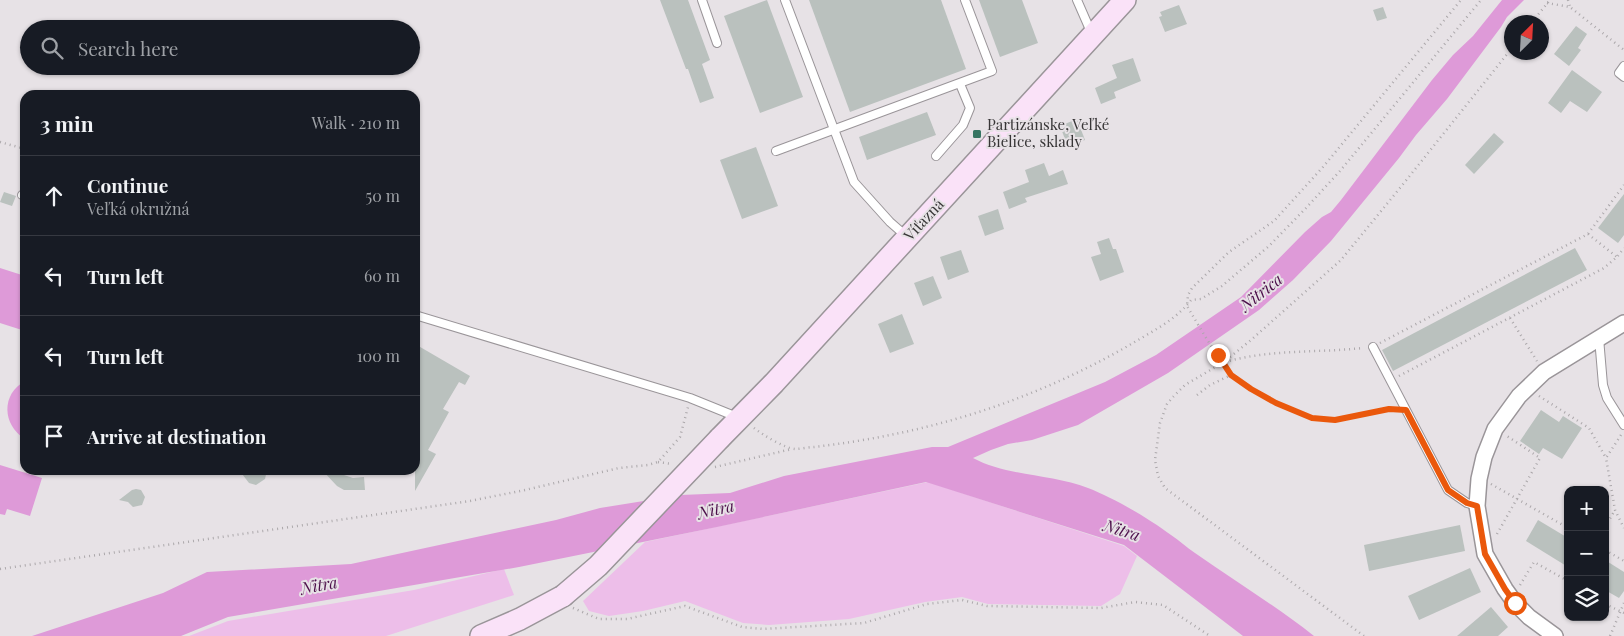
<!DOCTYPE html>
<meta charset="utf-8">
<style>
:root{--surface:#171b24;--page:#20242c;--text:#f1f3f6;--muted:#9ea1a6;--line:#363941}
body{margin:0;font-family:"Playfair Display",serif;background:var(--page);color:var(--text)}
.controls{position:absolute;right:15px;bottom:15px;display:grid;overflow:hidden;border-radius:10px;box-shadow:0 1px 4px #0004}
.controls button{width:45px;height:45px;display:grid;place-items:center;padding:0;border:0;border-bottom:1px solid var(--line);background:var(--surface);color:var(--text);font:25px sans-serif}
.compass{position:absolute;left:1504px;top:15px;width:45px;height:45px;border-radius:50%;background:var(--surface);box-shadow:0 1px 4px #0004;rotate:24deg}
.stop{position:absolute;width:15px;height:15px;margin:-11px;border:4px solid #ea580c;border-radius:50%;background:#fff}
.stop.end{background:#ea580c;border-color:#fff;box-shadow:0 1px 5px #0008}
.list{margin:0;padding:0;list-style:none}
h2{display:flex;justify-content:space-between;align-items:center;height:65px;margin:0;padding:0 20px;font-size:21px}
h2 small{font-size:16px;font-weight:400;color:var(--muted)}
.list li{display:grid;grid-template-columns:32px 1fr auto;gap:15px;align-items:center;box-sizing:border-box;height:80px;padding:0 20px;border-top:1px solid var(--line)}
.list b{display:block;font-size:19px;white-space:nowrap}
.list p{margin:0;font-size:16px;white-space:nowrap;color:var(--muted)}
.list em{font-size:16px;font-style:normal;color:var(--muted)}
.icon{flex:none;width:28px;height:28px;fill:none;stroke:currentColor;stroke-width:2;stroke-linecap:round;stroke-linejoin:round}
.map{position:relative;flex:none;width:1624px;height:636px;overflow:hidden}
.search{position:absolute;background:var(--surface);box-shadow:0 1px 4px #0004;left:20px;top:20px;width:400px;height:55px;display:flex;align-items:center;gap:12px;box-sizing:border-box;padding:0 18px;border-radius:28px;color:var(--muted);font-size:19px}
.panel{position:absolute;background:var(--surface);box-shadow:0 1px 4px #0004;left:20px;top:90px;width:400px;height:385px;border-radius:15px}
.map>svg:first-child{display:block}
.green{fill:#edbee9}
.water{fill:#de9ad8}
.building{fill:#bac1be}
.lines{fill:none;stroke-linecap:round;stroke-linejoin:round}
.service-casing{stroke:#9a9599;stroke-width:10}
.minor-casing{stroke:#9a9599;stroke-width:18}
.secondary-casing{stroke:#9a9599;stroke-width:24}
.path{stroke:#aca8ab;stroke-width:2.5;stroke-dasharray:1 4;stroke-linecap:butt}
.service{stroke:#fff;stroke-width:8}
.minor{stroke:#fff;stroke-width:15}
.secondary{stroke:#fae2f8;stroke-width:21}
.secondary-bridge-casing{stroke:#9a9599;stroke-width:24;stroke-linecap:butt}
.secondary-bridge{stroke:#fae2f8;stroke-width:21}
.route{stroke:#ea580c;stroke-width:6}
.poi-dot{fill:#367562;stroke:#e7e2e6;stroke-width:2}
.labels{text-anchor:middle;stroke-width:4;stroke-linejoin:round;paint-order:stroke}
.poi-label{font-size:15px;fill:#373536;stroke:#e7e2e6;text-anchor:start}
.street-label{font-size:15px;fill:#373536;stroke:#e7e2e6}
.water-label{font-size:16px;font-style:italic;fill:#4c0f4a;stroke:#e7e2e6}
</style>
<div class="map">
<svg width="1624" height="636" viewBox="0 0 1624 636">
<rect width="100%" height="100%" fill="#e7e2e6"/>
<g class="green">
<path d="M928 482 1124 546 1137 556 1120 594 1101 606 988 604 962 597 925 602 849 619 769 625 743 623 685 601 643 611 609 616 589 611 583 601 645 542Z"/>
<path d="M504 569 514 595 386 636H189L228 621 414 590Z"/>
</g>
<g class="water">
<path d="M1502 0H1524L1507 17 1501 27 1447 99 1416 135 1399 158 1331 241 1293 280 1259 310 1168 373 1078 425 1032 440 1008 444 991 450 973 458C1006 476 1052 474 1088 488 1114 498 1148 518 1171 535 1179 540 1187 548 1195 553 1235 581 1276 606 1314 636H1243L1124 545 926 482 717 527 519 567 228 617 181 636H32L163 593 207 572 351 564 556 520 600 508 681 495 730 493 784 476 932 447H948L1105 382 1156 355 1241 297 1305 232 1322 217 1331 212 1341 200 1432 80 1453 55 1473 36Z"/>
<path d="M0 268 25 276V331L0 323Z"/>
<path d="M25 381V439C2 425 1 394 25 381Z"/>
<path d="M0 465 42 478 30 516 7 509 5 515 0 514Z"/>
</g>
<g class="building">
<path d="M660 0H688L710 60 702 64 714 98 700 103 688 69H686Z"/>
<path d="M767 0 803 97 760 113 724 16Z"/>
<path d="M809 0H941L966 69 850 112Z"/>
<path d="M979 0H1022L1038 43 1000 57Z"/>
<path d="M1179 5 1187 24 1165 32 1159 17 1162 16 1160 12Z"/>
<path d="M1383 7 1387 18 1377 21 1373 10Z"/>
<path d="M1576 26 1587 34 1578 48 1581 50 1569 66 1554 54Z"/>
<path d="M1133 58 1141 81 1114 92 1116 98 1101 104 1095 88 1117 78 1112 65Z"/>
<path d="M1572 70 1602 92 1587 112 1570 101 1561 113 1548 103Z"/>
<path d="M927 112 936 135 867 160 859 137Z"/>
<path d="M1077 119 1085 140 1068 147 1060 126Z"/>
<path d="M1494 133 1504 142 1474 174 1465 165Z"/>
<path d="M756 147 778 206 742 219 720 160Z"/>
<path d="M1044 163 1049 176 1063 170 1068 184 1025 198 1027 202 1009 209 1003 192 1029 182 1025 170Z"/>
<path d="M4 192 16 196 12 206 0 202Z"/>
<path d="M1624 194V235L1618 243 1598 228Z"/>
<path d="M998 209 1004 229 985 236 978 216Z"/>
<path d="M1109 238 1113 249H1116L1124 272 1100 281 1091 257 1101 254 1097 242Z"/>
<path d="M1575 248 1587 270 1393 371 1382 350Z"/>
<path d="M961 250 969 272 948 280 940 257Z"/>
<path d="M933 276 942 298 923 306 914 283Z"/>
<path d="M902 314 914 344 890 353 878 324Z"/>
<path d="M415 344 470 376 465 385 459 382 443 409 449 412 428 450 436 454 415 491Z"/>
<path d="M1541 410 1559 422 1563 416 1582 428 1562 459 1543 448 1539 454 1520 441Z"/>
<path d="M239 470H267L265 479 256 485 249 483Z"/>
<path d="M322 470 329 471V470H343L341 474 353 478 364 477 365 490H344L337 486Z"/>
<path d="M136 489 141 490 145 497 142 505 133 507 128 502 119 500 132 490Z"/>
<path d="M1538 520 1568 538V567L1526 541Z"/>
<path d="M1460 525 1465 551 1369 571 1364 545Z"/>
<path d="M1605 560 1624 572V591L1619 598 1605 590Z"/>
<path d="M1470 568 1481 592 1419 620 1408 596Z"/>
<path d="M1491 607 1508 627 1498 636H1457Z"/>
</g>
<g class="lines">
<g class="service-casing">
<g id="service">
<path d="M702 0 717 43"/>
<path d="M785 0 854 182 890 222 906 236"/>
<path d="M1077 0 1091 32"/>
<path d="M1624 66 1619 73 1624 77"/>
<path d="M776 151 992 71 965 0"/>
<path d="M936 156 963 125 970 108 960 84"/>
<path d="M22 195 25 196"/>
<path d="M415 315 690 398 737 417"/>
<path d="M1599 338 1603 385 1607 398 1624 425"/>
<path d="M1373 347 1448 490 1467 503 1477 506"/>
</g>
</g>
<g class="minor-casing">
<path id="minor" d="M1555 636 1529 617 1515 603 1505 589 1485 554 1477 506 1479 479 1484 457 1495 429 1519 396 1544 372 1624 323"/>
</g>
<g class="secondary-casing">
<g id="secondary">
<path d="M720 438 774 383 1125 0"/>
<path d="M481 636 520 619 563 596"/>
</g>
</g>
<g class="path">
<path d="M1568 0 1570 7"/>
<path d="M1547 3 1570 7 1624 50"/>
<path d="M1532 22 1550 0"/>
<path d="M0 142 25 149"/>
<path d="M1588 234 1617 257"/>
<path d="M1510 318 1537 361"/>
<path d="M1380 343 1588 234 1624 185"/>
<path d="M1225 362C1271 349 1317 353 1363 348"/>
<path d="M1399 376 1604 268 1617 257 1624 248"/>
<path d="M1197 395 1210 385 1231 375"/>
<path d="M1539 396 1589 428 1606 458"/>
<path d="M1394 409H1389C1371 413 1351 420 1333 421 1310 421 1243 391 1230 373 1214 352 1200 328 1187 306L1188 295 1192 288 1229 252 1274 221 1323 167 1461 0"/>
<path d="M754 428C763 435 784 448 795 449 801 449 808 447 814 447 830 445 846 443 863 440 959 424 1049 392 1133 343 1153 331 1177 319 1191 300L1201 299 1222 286 1269 246 1306 208 1340 171 1481 0"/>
<path d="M1621 435 1606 458 1615 510 1624 528"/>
<path d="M658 462 672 464"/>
<path d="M715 467 792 449"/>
<path d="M1491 484 1568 528"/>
<path d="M1605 527 1615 510"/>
<path d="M1497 534 1540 458 1507 436"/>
<path d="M1605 550 1624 561"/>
<path d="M0 569 470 501 525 490 619 468 648 465 658 462 680 437 688 407"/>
<path d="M1520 585 1534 562 1568 581"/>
<path d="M1605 604 1624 613"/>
<path d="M573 608 599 619H627L685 606 742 627 763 629 864 623 927 604 962 600 987 606 1101 608 1135 602 1163 605 1210 636"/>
<path d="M1364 636 1165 488 1158 476 1155 460 1160 423 1167 404 1173 397 1185 385 1224 362 1251 340 1341 260 1404 183 1512 48"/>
<path d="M1610 636 1624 603"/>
</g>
<use href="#service" class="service"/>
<use href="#minor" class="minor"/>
<use href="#secondary" class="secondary"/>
<g class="secondary-bridge-casing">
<path id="secondary-bridge" d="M563 596 598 566 720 438"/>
</g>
<use href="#secondary-bridge" class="secondary-bridge"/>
</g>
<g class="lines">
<path class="route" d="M1218 355 1231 375 1251 389 1276 403 1312 418 1335 420 1389 409 1406 410 1448 490 1467 503 1477 506 1485 554 1505 589 1515 603"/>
</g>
<rect class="poi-dot" x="972" y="129" width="10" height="10" rx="2.5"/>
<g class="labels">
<g class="poi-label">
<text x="987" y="130">Partizánske, Veľké<tspan x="987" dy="17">Bielice, sklady</tspan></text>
</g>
<g class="street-label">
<text transform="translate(924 220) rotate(-47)" y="5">Víťazná</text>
</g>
<g class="water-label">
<text transform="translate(1261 292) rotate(-38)" y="6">Nitrica</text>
<text transform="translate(716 509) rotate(-12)" y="6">Nitra</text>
<text transform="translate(1122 530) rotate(18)" y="6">Nitra</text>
<text transform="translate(319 585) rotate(-10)" y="6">Nitra</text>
</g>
</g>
</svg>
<div class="controls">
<button>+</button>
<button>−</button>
<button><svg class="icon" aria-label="layers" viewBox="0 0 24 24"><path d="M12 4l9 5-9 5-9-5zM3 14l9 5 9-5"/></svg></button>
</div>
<svg class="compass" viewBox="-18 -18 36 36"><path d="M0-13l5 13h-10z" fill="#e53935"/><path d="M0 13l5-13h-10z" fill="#9ea1a6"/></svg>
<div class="stop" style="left:1515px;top:603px"></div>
<div class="stop end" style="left:1218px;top:355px"></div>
<div class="search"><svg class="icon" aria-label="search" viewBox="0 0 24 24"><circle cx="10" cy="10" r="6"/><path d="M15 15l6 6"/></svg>Search here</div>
<section class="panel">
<h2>3 min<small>Walk · 210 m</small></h2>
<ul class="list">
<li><svg class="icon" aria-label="ahead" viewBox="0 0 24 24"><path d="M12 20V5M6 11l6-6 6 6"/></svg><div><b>Continue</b><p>Veľká okružná</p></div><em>50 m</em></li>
<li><svg class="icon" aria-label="left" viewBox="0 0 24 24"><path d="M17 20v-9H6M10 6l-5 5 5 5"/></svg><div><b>Turn left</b></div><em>60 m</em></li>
<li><svg class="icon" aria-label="left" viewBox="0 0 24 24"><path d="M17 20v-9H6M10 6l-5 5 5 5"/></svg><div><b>Turn left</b></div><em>100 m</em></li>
<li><svg class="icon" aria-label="arrive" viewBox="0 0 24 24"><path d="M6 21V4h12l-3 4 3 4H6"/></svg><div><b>Arrive at destination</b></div></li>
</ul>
</section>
</div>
